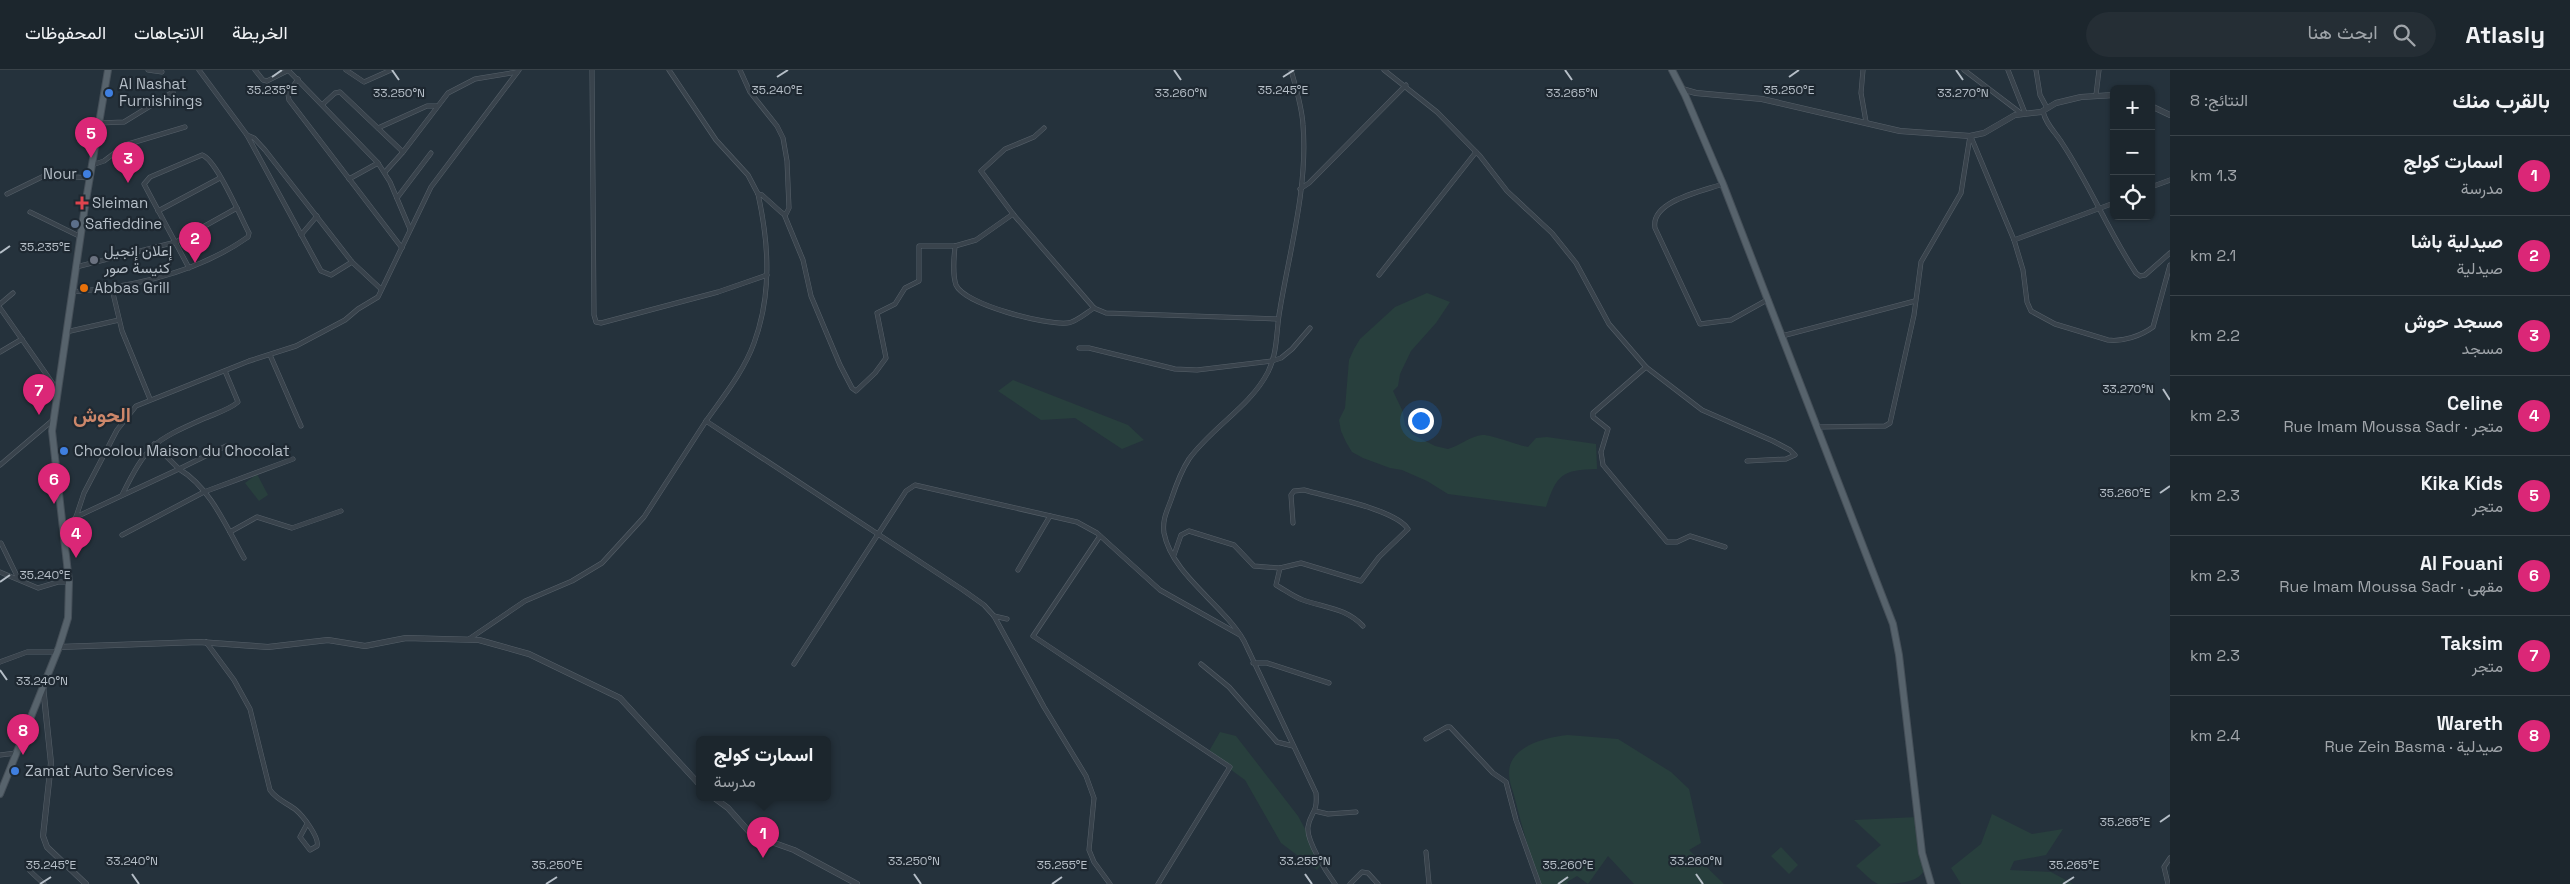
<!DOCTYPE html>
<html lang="ar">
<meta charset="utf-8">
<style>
:root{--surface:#1c262d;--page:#252e35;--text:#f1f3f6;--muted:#a0a5aa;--line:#3a4349;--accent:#db2777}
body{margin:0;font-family:"Space Grotesk",Vazirmatn,sans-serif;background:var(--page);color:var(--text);direction:rtl}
.controls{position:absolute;right:15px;top:15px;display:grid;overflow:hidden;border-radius:8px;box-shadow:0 1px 4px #0004}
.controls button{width:45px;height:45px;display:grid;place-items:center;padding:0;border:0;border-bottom:1px solid var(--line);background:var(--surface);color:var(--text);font:25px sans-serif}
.you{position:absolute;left:1420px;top:350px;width:18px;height:18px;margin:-12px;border:4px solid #fff;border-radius:50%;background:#1a73e8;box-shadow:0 0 0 8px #1a73e833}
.badge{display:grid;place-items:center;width:32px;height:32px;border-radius:50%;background:var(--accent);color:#fff;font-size:16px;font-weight:700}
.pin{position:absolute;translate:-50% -41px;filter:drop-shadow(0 1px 2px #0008)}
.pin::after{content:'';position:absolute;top:26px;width:18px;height:15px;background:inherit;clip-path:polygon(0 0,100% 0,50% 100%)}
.popup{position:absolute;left:696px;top:666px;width:135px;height:65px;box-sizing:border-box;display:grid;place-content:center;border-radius:8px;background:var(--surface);filter:drop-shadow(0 1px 4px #0005);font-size:16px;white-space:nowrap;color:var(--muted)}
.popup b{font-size:19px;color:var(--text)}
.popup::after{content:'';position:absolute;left:50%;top:100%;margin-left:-10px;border:10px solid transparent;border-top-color:var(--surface)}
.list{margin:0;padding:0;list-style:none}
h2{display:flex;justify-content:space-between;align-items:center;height:65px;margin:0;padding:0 20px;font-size:21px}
h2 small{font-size:16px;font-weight:400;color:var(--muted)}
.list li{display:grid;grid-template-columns:32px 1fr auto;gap:15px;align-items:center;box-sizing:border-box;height:80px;padding:0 20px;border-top:1px solid var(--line)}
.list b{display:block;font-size:19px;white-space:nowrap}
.list p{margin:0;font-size:16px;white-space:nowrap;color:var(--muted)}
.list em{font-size:16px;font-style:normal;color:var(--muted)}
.icon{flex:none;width:28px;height:28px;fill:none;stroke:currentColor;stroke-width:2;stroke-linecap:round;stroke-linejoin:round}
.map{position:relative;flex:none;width:2170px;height:814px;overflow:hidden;direction:ltr}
header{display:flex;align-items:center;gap:30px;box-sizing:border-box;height:70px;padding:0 25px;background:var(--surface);border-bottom:1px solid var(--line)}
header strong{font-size:24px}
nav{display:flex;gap:28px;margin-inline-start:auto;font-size:18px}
.search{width:350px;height:45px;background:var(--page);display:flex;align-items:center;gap:12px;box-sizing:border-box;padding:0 18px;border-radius:28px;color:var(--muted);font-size:19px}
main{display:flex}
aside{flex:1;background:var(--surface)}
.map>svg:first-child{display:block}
.green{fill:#283f3d}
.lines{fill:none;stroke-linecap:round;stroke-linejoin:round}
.minor-casing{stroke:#57616a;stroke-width:5}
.tertiary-casing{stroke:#57616a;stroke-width:6}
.primary-casing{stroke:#454f58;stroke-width:8}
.minor{stroke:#39434c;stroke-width:4}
.tertiary{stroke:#39434c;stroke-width:5}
.primary{stroke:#57636c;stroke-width:6}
.ticks{fill:none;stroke:#b5bec7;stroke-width:2}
.shop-dot{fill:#3f7fe0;stroke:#1e2831;stroke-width:2}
.health-dot{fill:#e0444e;stroke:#1e2831;stroke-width:2}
.service-dot{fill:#5c6f8a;stroke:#1e2831;stroke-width:2}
.worship-dot{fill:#6b7280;stroke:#1e2831;stroke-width:2}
.food-dot{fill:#e8710a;stroke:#1e2831;stroke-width:2}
.labels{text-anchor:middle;stroke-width:4.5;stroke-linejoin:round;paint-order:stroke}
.poi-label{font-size:15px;fill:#b5bec7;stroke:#1e2831;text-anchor:start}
.district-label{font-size:20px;font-weight:bold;fill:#cd876a;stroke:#1e2831}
.ticks-label{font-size:12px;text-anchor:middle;fill:#b5bec7;stroke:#1e2831;stroke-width:4.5;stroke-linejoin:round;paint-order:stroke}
</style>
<header>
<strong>Atlasly</strong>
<div class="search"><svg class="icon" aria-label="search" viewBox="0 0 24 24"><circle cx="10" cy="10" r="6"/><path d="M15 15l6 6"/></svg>ابحث هنا</div>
<nav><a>الخريطة</a><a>الاتجاهات</a><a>المحفوظات</a></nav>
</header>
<main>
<aside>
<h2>بالقرب منك<small>النتائج: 8</small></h2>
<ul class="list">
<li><span class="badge">1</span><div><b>اسمارت كولج</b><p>مدرسة</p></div><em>1.3 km</em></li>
<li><span class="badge">2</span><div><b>صيدلية باشا</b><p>صيدلية</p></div><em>2.1 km</em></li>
<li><span class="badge">3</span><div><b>مسجد حوش</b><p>مسجد</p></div><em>2.2 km</em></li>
<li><span class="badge">4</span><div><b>Celine</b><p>متجر · Rue Imam Moussa Sadr</p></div><em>2.3 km</em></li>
<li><span class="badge">5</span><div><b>Kika Kids</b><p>متجر</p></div><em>2.3 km</em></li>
<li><span class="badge">6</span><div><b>Al Fouani</b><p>مقهى · Rue Imam Moussa Sadr</p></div><em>2.3 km</em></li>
<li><span class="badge">7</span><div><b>Taksim</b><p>متجر</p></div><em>2.3 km</em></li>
<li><span class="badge">8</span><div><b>Wareth</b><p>صيدلية · Rue Zein Basma</p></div><em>2.4 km</em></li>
</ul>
</aside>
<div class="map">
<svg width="2170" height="814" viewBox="0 0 2170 814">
<rect width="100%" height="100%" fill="#25323c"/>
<g class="green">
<path d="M1427 223 1450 232 1436 253 1411 281 1400 304 1398 316 1393 321 1403 342 1405 355 1412 364 1435 376 1448 379C1459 376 1471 366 1482 365 1490 364 1517 375 1528 377L1536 368 1547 367 1596 374 1597 399C1562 400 1557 404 1546 437L1448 424 1427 411 1402 400 1390 398 1363 388 1352 382 1346 372 1341 361 1339 350 1345 338 1349 290 1354 279 1360 269 1395 237Z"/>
<path d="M1013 310 1128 355 1144 370 1122 379 1075 348 1041 350 998 321Z"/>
<path d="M257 404 268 425 259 431 245 413Z"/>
<path d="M1220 662 1236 666 1298 746 1323 792 1317 800 1281 773 1245 710 1208 683Z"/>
<path d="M1568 665 1618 669 1671 702 1689 719 1701 773 1689 780 1724 814H1634L1608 786 1588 814 1577 806 1567 812 1568 814H1539C1531 786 1522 758 1515 729 1513 720 1509 713 1509 703 1509 676 1546 667 1568 665Z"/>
<path d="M1992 744 2032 764 2063 759 2046 785 2014 791 2010 800 2051 802 2073 814H1961L1951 798 1981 774Z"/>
<path d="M1917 747 1924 800C1919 814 1892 814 1878 814 1871 811 1862 801 1856 796L1881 775 1854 750Z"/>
<path d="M1781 777 1798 795 1789 804 1771 786Z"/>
</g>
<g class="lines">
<g class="minor-casing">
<g id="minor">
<path d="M148 0 162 2"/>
<path d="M199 0 247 65 254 68 265 80 352 192 381 219"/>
<path d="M255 0 263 10 267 11 289 0"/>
<path d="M288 0 378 93 390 112 410 159"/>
<path d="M346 0 364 12 391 0"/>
<path d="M592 0 594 245 596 252 601 253 718 222 767 205"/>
<path d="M669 0 716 70 748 105 758 124"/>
<path d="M1291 0C1296 18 1302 37 1303 55 1308 116 1290 179 1280 239 1276 260 1278 282 1268 302 1250 337 1212 357 1189 389 1181 401 1176 415 1171 430 1167 441 1162 450 1164 463 1172 505 1223 534 1244 571L1316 723C1318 744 1310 742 1308 757 1306 771 1327 803 1335 814"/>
<path d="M1384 0 1437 42 1480 86 1507 121 1552 163 1576 193 1609 254 1646 297 1702 340 1773 371 1790 380 1795 385 1786 389 1747 391"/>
<path d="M1863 0 1861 23 1866 52"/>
<path d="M1964 0 2022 44"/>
<path d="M2008 0 2025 43"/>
<path d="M2036 0 2040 25 2047 38"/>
<path d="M298 9 288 24 289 30 402 178"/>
<path d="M2096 25 2099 0"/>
<path d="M323 34 335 23 340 22 403 82"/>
<path d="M2043 41C2045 53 2055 62 2062 73 2090 115 2108 161 2136 203L2140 206 2145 205 2170 183"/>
<path d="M99 53 124 52 173 22"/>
<path d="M378 58 427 36H437"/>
<path d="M1044 58 1034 67 1005 79 981 101 1013 144 1094 238 1106 243 1278 249"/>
<path d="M247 65 321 201 331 205 352 192"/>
<path d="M1971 67 2014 170 2114 133"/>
<path d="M92 95 104 91 125 75 185 57"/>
<path d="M385 102 403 82 448 23 475 9 517 2"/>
<path d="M349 109 378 93"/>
<path d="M1723 114C1703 121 1650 131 1655 158L1700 254 1731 250 1767 230"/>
<path d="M2151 117 2170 110"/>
<path d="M1300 119 1309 113 1406 15"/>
<path d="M7 124 46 105 90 108"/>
<path d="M397 128 431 83"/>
<path d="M158 141 220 108"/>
<path d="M30 142 81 167"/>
<path d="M784 144 803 190 811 226 840 295 852 318 856 321 875 303 886 288 877 243 895 234 905 218 919 211V176H955L976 170 1013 144"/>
<path d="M301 165 317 146"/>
<path d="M2014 170 2023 200 2027 232 2031 241 2055 254 2108 270C2122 272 2141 266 2153 257L2170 195"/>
<path d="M955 176C954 188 952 203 956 215 965 235 1046 255 1067 253 1075 253 1086 243 1094 238"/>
<path d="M76 197 176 172 237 138"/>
<path d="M1379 205 1476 82"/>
<path d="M112 219 122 261 150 329"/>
<path d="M72 222C133 217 197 203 248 167L249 163C241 148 216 89 202 85L150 107 144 114 189 198"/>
<path d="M0 234 13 223"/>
<path d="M0 238 58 321"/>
<path d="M66 262 119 250"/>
<path d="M1782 266 1915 231"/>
<path d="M1079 278H1089L1175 299 1197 300 1272 291 1281 288 1292 279 1310 258"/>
<path d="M0 282 22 269"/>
<path d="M270 285 301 356"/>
<path d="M1646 297 1593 343V347L1608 359 1601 382 1603 395 1667 472H1677L1690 466 1725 477"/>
<path d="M706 351C723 327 744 301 754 273 772 224 769 174 758 124L762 125 782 143 786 144 789 138 787 91 783 68 777 56 750 22 740 0"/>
<path d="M1817 357 1885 356 1890 353 1914 245 1921 192 1961 123 1970 66"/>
<path d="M154 374 179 399 226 376"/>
<path d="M0 395 53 350"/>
<path d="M122 425C147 375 153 371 203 349 214 344 229 340 238 332L225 301"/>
<path d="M76 447 179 399C210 417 227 458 244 488"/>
<path d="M230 462 257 447 292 458 341 441"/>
<path d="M64 463 76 447 84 423 117 360 136 336 249 291 296 276 345 250 358 239 378 227 431 117 519 0"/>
<path d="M122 465 204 422 293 389"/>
<path d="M1100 466 1033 566 1230 697 1158 814"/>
<path d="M1 473 18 508"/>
<path d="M1174 485 1181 465 1189 461 1234 475 1254 496 1280 498 1301 493 1361 511 1379 487 1408 459C1395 439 1328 427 1304 420L1294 421 1291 425 1293 453"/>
<path d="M1280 498 1276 515C1285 520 1294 527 1303 530 1326 538 1346 538 1363 556"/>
<path d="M1018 500 1050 446"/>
<path d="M0 502 38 518 58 512H69"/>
<path d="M994 546 1007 549"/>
<path d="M469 569 525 531 572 511 602 493 644 447 706 351 963 520 984 535 994 546 1044 637 1086 706 1094 728 1089 780 1094 792 1110 814"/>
<path d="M206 572 234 610 250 639 270 720C277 730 287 733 296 740 303 746 320 768 317 776L310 780 300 767 307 754"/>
<path d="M0 592 27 582H57"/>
<path d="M1253 593H1267L1329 613"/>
<path d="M794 594 906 421 915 415 1077 452 1097 463 1160 520 1240 565"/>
<path d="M1201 594 1229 617 1277 672 1293 676"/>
<path d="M1426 669 1447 657H1450L1493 703 1506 712 1516 750 1539 814"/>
<path d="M0 685 16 683"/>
<path d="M1315 741 1328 744 1356 742"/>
<path d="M1426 782 1429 814"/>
<path d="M30 801 44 814"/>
<path d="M1350 814 1362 802 1368 803 1378 814"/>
<path d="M2168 814 2164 797 2170 788"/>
</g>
</g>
<g class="tertiary-casing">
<g id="tertiary">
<path d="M1682 19 1696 23 1762 29 1900 61 1970 66 1984 63 2015 45 2041 42 2056 33 2081 27 2114 25"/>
<path d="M2151 36 2170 45"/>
<path d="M59 577 199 572 268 577 328 570 365 576 406 568 479 570 529 584 620 628 699 714"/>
<path d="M43 616 51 693 43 766 47 777 86 814"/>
<path d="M713 727 728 738 752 765 794 780 857 814"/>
</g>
</g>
<g class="primary-casing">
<g id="primary">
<path d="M1672 0 1685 25 1723 114 1893 554 1899 585 1922 783 1931 814"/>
<path d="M0 724 59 577 68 548 69 512 52 361 85 136 108 0"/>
</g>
</g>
<use href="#minor" class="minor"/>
<use href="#tertiary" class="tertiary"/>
<use href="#primary" class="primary"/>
</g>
<path class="ticks" d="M392 0 399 10M1174 0 1181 10M1565 0 1572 10M1956 0 1963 10M272 7 282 0M777 7 788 0M1283 7 1294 0M1789 7 1799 0M0 183 10 176M2163 319 2170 330M2160 423 2170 416M0 512 10 505M0 600 7 610M2160 752 2170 745M132 804 139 814M914 804 921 814M1305 804 1312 814M1696 804 1703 814M40 814 51 807M546 814 557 807M1052 814 1062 807M1558 814 1568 807M2063 814 2074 807"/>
<g class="shop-dot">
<circle cx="109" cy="23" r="5"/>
<circle cx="87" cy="104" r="5"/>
<circle cx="64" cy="381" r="5"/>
<circle cx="15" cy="701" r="5"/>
</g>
<path class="health-dot" d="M79.5 125.5h5v5h5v5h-5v5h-5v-5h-5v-5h5z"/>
<circle class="service-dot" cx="75" cy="154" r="5"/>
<circle class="worship-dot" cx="94" cy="190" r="5"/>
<circle class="food-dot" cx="84" cy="218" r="5"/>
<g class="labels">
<g class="poi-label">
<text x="119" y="19">Al Nashat<tspan x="119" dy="17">Furnishings</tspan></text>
<text x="77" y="109" text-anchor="end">Nour</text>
<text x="92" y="138">Sleiman</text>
<text x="85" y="159">Safieddine</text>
<text x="104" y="186">إعلان إنجيل<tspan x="104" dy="17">كنيسة صور</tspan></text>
<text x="94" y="223">Abbas Grill</text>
<text x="74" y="386">Chocolou Maison du Chocolat</text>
<text x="25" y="706">Zamat Auto Services</text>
</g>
<g class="district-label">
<text x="102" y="352">الحوش</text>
</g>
</g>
<g class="ticks-label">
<text x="272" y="24">35.235°E</text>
<text x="777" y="24">35.240°E</text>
<text x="1283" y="24">35.245°E</text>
<text x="1789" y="24">35.250°E</text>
<text x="1181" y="27">33.260°N</text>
<text x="399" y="27">33.250°N</text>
<text x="1572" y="27">33.265°N</text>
<text x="1963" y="27">33.270°N</text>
<text x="45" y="181">35.235°E</text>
<text x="2128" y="323">33.270°N</text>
<text x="2125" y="427">35.260°E</text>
<text x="45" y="509">35.240°E</text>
<text x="42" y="615">33.240°N</text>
<text x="2125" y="756">35.265°E</text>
<text x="132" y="795">33.240°N</text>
<text x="914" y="795">33.250°N</text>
<text x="1305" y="795">33.255°N</text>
<text x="1696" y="795">33.260°N</text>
<text x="51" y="799">35.245°E</text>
<text x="557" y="799">35.250°E</text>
<text x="1062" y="799">35.255°E</text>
<text x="1568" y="799">35.260°E</text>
<text x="2074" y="799">35.265°E</text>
</g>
</svg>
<div class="controls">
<button>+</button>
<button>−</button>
<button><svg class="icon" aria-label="locate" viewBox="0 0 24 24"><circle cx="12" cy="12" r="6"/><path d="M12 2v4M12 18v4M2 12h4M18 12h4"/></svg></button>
</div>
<div class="you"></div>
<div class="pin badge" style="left:763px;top:788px">1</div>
<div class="popup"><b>اسمارت كولج</b>مدرسة</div>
<div class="pin badge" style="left:195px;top:193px">2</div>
<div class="pin badge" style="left:128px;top:113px">3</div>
<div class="pin badge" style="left:76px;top:488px">4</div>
<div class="pin badge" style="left:91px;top:88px">5</div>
<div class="pin badge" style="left:54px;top:434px">6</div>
<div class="pin badge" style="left:39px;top:345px">7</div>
<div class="pin badge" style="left:23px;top:685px">8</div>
</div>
</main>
